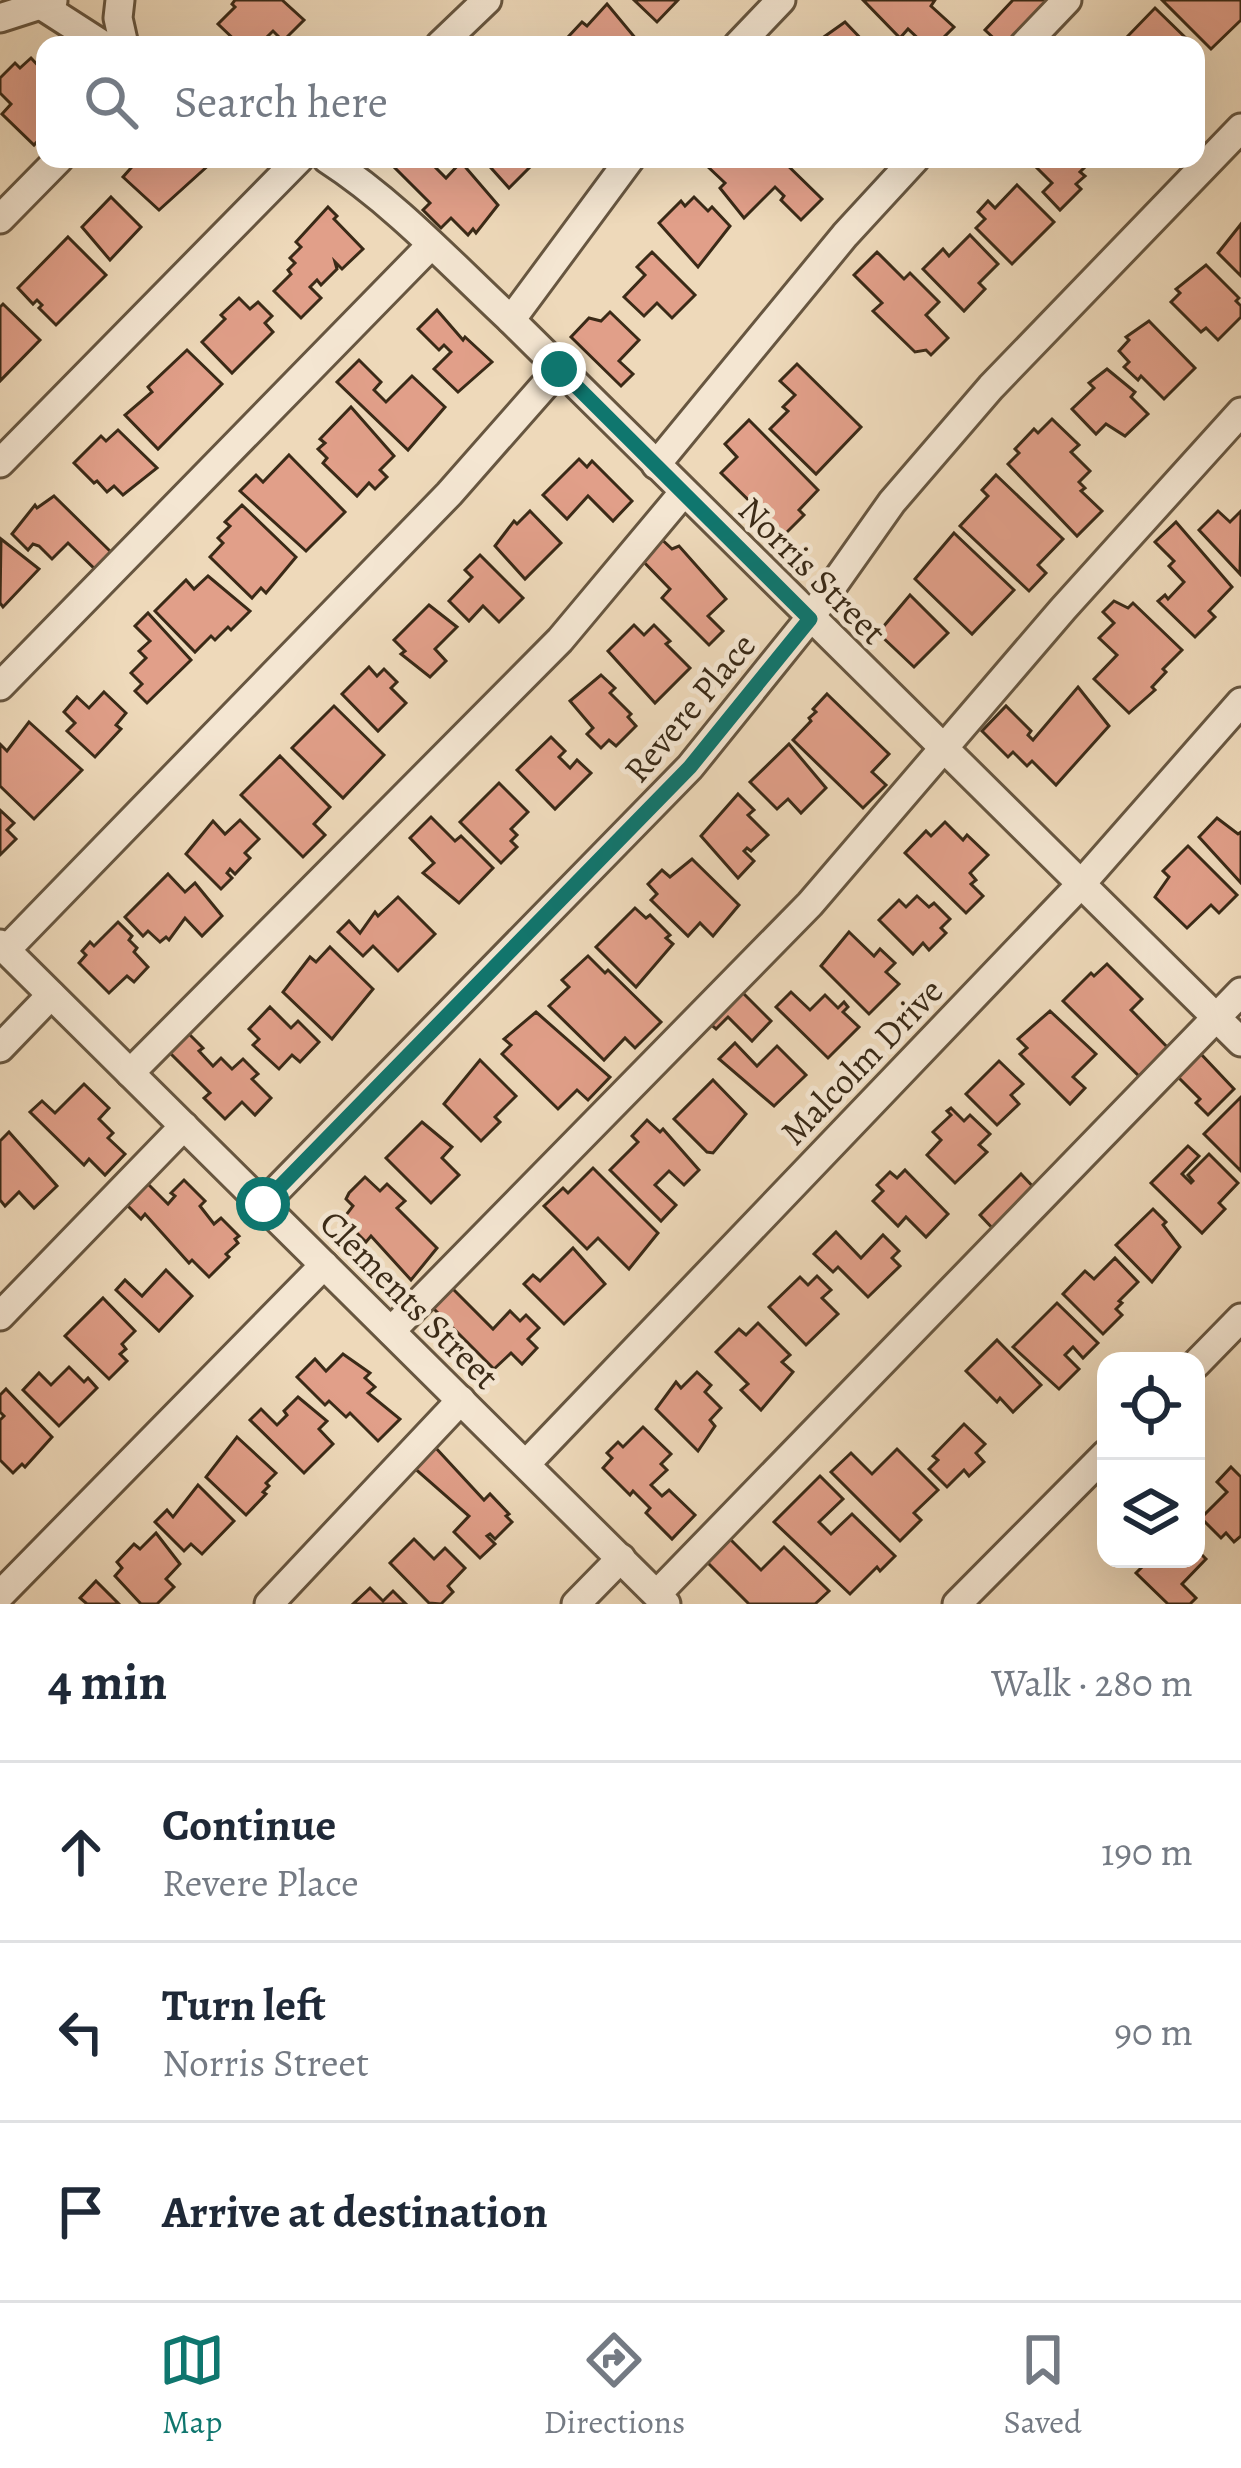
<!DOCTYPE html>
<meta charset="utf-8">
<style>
:root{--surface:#fff;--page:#f6f6f7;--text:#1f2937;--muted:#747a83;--line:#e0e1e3;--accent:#0f766e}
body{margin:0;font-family:Alegreya,serif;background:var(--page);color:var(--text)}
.controls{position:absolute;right:36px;bottom:36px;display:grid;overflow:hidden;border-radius:24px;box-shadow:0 12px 48px #0002}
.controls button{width:108px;height:108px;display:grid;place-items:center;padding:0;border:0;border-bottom:3px solid var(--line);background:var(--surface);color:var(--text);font:60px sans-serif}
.stop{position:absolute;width:36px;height:36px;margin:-27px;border:9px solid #0f766e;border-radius:50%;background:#fff}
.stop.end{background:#0f766e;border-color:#fff;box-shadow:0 3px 12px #0008}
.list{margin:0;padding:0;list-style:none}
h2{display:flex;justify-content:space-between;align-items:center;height:156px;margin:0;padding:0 48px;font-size:51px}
h2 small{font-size:39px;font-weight:400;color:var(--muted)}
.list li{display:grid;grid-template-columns:78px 1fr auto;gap:36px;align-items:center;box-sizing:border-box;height:180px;padding:0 48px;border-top:3px solid var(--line)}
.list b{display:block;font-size:45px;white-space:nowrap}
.list p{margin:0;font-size:39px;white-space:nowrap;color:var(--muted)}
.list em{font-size:39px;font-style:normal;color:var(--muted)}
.icon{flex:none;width:66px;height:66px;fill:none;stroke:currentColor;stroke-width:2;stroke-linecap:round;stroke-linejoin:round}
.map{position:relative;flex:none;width:1241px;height:1604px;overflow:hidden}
.search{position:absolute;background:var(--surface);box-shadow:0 12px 48px #0002;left:36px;right:36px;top:36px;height:132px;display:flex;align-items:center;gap:30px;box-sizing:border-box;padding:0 42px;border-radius:24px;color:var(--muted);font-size:45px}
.sheet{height:696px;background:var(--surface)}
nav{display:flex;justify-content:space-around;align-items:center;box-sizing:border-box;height:168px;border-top:3px solid var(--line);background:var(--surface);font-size:33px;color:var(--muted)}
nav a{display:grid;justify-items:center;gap:6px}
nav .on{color:var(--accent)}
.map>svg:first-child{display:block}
.building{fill:#e19f89;stroke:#3a2a17;stroke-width:3}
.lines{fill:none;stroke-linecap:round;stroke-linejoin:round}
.minor-casing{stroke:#675640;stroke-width:33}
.minor{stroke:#f4e6d2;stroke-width:27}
.route{stroke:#0f766e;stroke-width:15}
.labels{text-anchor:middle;stroke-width:10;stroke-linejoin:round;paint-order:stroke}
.street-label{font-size:36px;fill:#3a2a17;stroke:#f4e6d2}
</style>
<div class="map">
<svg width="1241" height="1604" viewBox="0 0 1241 1604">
<rect width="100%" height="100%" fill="#eed9ba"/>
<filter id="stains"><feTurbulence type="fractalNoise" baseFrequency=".00167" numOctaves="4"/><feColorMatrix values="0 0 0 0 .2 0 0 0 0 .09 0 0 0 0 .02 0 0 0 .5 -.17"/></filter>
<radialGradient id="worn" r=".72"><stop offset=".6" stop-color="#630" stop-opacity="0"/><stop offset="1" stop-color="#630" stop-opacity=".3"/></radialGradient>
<g class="building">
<path d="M235 0H282L304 20 283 41 273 31 264 40 270 45H240L218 24 235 7 232 4Z"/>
<path d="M634 0H678L657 22Z"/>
<path d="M863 0H935L931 6 954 27 936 45H925L908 29 900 38Z"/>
<path d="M1013 0H1045L1049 4 1009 45H1001L985 30Z"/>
<path d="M1162 0H1241V20L1211 49Z"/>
<path d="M607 4 637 40 631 45H576L568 37 582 22 587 26Z"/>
<path d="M1155 8 1193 45H1124V40Z"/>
<path d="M845 22 867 45H821L824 42 821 39Z"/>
<path d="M31 58 45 73 42 119 45 133 34 145 2 114 11 104 0 93V78L15 63 20 68Z"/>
<path d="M149 159H207L211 163 159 210 123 177 138 160 144 165Z"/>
<path d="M398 159H427L446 178 461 162 498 205 476 233 473 229 468 235 451 218 441 228 423 210 430 203 392 165Z"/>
<path d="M483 159H538L509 188Z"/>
<path d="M712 159H781L822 199 801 220 781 200 784 196 775 187 744 218 720 188 725 183 706 165Z"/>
<path d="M1028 159H1084L1086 166 1080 172 1085 176 1076 184 1081 189 1060 210 1043 192 1052 183Z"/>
<path d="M1017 185 1054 222 1012 264 976 228 985 219 978 212 988 201 995 208Z"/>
<path d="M111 197 141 227 110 260 82 227Z"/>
<path d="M694 197 708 211 712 207 730 226 698 267 659 223 681 201 685 206Z"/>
<path d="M328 207 337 216 334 219 363 249 342 269 335 262 337 269 321 285 317 280 310 287 321 298 301 318 274 291 291 274 288 270 295 263 290 258 301 247 296 242Z"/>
<path d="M1241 224V276L1218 253Z"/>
<path d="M970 235 998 264 979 283 985 289 964 311 923 269 943 249 949 256Z"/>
<path d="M68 237 106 275 56 325 39 308 42 305 37 300 33 304 18 288Z"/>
<path d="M652 252 695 295 672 318 657 303 644 316 624 297 645 275 637 267Z"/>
<path d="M877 252 904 279 910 273 939 302 926 315 948 338 931 355 926 350 915 352 873 311 882 303 854 275Z"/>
<path d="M1206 265 1239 298 1236 301 1241 306V317L1218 340 1206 328 1201 332 1171 302 1180 293 1176 289Z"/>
<path d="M239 298 250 309 258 302 272 316 265 323 273 332 232 373 202 342 225 319 221 315Z"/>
<path d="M3 304 40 340 0 381V307Z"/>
<path d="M437 310 463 340 465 337 492 362 458 392 434 369 451 352 444 345 439 350 418 329Z"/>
<path d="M610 312 639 340 619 361 633 374 621 386 571 337 589 318 601 321Z"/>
<path d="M1149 321 1195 368 1164 399 1141 376 1138 380 1124 367 1129 362 1119 351 1129 340 1126 337Z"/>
<path d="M187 350 222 384 158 449 125 415 152 392 148 387Z"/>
<path d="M359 360 381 382 374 390 386 402 412 376 445 407 408 450 337 382Z"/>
<path d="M797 364 861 427 816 474 770 429 788 411 783 407 795 395 780 381Z"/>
<path d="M1107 369 1135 392 1131 397 1148 414 1125 436 1106 424 1096 434 1072 409 1094 388 1089 383Z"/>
<path d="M351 407 394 456 380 470 387 477 375 489 369 483 357 496 323 463 327 458 318 449 325 443 320 439Z"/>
<path d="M1052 419 1079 445 1071 452 1090 471 1079 482 1085 488 1081 491 1102 511 1077 536 1008 464 1019 453 1015 449 1034 429 1038 433Z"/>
<path d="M749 420 818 490 799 510 804 515 784 535 721 473 737 457 725 444Z"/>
<path d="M118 430 157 468 123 495 114 486 107 492 97 481 94 483 74 463 101 436 106 441Z"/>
<path d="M289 455 345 512 306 551 240 491 256 475 263 482Z"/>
<path d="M579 459 587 467 592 461 632 501 613 521 588 496 567 519 543 495Z"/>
<path d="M996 475 1063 539 1038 565 1046 573 1029 591 960 526 988 496 982 490Z"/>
<path d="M54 496 113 554 97 571 68 543 52 559 39 546 33 544 28 550 12 534 35 505 37 508Z"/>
<path d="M242 505 296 557 266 593 261 588 252 598 210 557 223 543 218 538 230 526 225 522Z"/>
<path d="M530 511 561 543 525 579 495 546 514 521 517 524Z"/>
<path d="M1218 511 1230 522 1241 511 1240 574 1199 530Z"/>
<path d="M1176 522 1232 587 1209 611 1215 617 1195 637 1158 601 1165 595 1168 599 1184 582 1169 566 1174 561 1155 542Z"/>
<path d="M954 533 1014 590 972 634 915 579Z"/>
<path d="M656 534 672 549 679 546 726 599 708 616 723 631 709 645 662 598 670 589 636 554Z"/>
<path d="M1 539 39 569 3 607 0 603Z"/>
<path d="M480 555 523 598 499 622 483 606 469 621 449 601 472 577 465 570Z"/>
<path d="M208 576 250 611 231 630 228 627 215 640 211 636 195 652 155 611 186 580 194 589Z"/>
<path d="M910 595 948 633 914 667 878 633Z"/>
<path d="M1114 601 1128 608 1133 603 1182 650 1163 669 1166 672 1152 687 1155 690 1129 713 1094 679 1117 655 1099 638 1114 623 1103 612Z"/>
<path d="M429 605 457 627 435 649 446 661 430 677 401 654 405 651 394 640Z"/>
<path d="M148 613 191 660 147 703 135 691 142 684 131 673 146 658 139 651 150 641 135 626Z"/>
<path d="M634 625 644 635 654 625 670 641 666 644 690 668 655 703 608 651Z"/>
<path d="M369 667 377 676 384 669 397 682 391 688 406 703 378 731 342 694Z"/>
<path d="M601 675 615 688 610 693 631 714 628 717 636 726 616 746 609 740 601 748 587 734 593 728 570 701Z"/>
<path d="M1078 687 1109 726 1056 785 1032 761 1027 766 1013 752 1008 757 982 731 1006 706 1031 731 1028 735 1033 740Z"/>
<path d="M104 692 126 713 116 725 121 729 95 757 67 731 75 723 64 712 77 697 89 708Z"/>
<path d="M827 694 889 754 872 772 886 785 863 808 793 740 811 721 809 718 816 712 813 709Z"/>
<path d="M334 706 384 755 343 798 292 748Z"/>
<path d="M29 722 82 770 34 819 0 786V744L7 751Z"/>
<path d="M551 737 565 751 559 757 570 768 577 760 591 773 555 809 517 770Z"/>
<path d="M789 744 826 788 801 813 788 799 777 809 750 782Z"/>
<path d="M280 756 330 807 314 824 325 835 303 857 241 795Z"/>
<path d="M499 783 528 812 511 829 517 835 511 841 517 847 501 863 460 822Z"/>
<path d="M738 794 754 810 748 815 768 835 751 851 747 848 744 851 754 861 738 878 701 836Z"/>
<path d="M0 810 14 823 7 830 16 839 0 855Z"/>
<path d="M431 817 455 841 461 836 493 868 459 903 423 873 434 863 410 838Z"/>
<path d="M1217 818 1238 834 1241 832V883L1199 837Z"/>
<path d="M240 820 259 839 245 853 250 858 235 874 230 869 227 873 232 878 221 889 186 854 213 821 225 834Z"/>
<path d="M945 822 963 840 967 835 988 855 970 873 976 880 971 884 983 896 966 913 905 853 926 831 931 836Z"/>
<path d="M1188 846 1237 895 1219 913 1211 905 1187 928 1155 897 1169 877 1163 871Z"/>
<path d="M692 859 739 905 713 936 700 923 688 936 651 900 657 894 648 884 662 870 670 877Z"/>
<path d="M168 874 185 892 195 883 222 916 202 936 185 918 169 940 166 937 160 942 148 931 143 936 125 917Z"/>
<path d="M917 896 929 907 934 903 950 919 941 928 946 933 929 950 923 943 913 954 879 920 899 900 906 907Z"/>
<path d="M398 897 435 934 398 971 373 946 363 956 338 932 349 921 360 933 375 912 378 916Z"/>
<path d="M635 908 646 918 650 915 670 935 666 938 673 944 636 987 596 947Z"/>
<path d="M118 922 132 936 129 940 137 948 134 952 148 967 134 982 127 976 109 993 79 963 86 955 82 951 90 942 94 946Z"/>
<path d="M849 932 874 956 880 949 895 963 886 972 899 984 869 1014 821 966Z"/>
<path d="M330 947 373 989 332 1039 283 992 310 957 316 962Z"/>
<path d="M588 956 605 973 608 970 661 1022 635 1048 625 1038 604 1060 549 1006 569 987 562 980Z"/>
<path d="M1107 964 1142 999 1131 1010 1171 1051 1143 1080 1063 1001 1091 973 1094 976Z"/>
<path d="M733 983 771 1021 752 1041 728 1017 716 1029 708 1022Z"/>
<path d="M791 992 810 1010 825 995 838 1008 844 1002 848 1007 843 1012 859 1027 828 1058 776 1007Z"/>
<path d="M270 1007 291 1028 298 1021 319 1042 300 1062 292 1055 279 1069 253 1045 259 1039 249 1029Z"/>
<path d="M1050 1011 1096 1054 1073 1077 1085 1088 1070 1104 1020 1054 1027 1048 1018 1039Z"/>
<path d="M536 1012 610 1077 588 1100 577 1090 558 1109 502 1054 511 1045 504 1039Z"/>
<path d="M185 1030 203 1048 199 1051 213 1066 221 1058 232 1069 243 1059 258 1074 252 1079 271 1098 255 1115 242 1102 225 1119 204 1098 210 1093 166 1049Z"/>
<path d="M735 1043 757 1066 777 1046 806 1075 774 1106 719 1059Z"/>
<path d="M1200 1053 1234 1089 1208 1115 1196 1103 1200 1099 1177 1076Z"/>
<path d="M480 1060 516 1096 495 1117 500 1122 481 1141 444 1104Z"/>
<path d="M999 1061 1023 1084 1011 1095 1019 1104 997 1125 966 1094Z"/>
<path d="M713 1080 746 1114 713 1153 707 1152 674 1119Z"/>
<path d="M84 1084 109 1108 99 1119 113 1133 108 1138 125 1154 105 1175 89 1159 84 1165 30 1112 42 1101 55 1113Z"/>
<path d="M1241 1097V1171L1204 1134Z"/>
<path d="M951 1108 964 1121 970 1115 990 1134 979 1145 987 1152 955 1183 927 1155 941 1140 933 1132 951 1115 947 1111Z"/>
<path d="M647 1120 660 1132 663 1129 699 1170 684 1185 669 1171 655 1185 676 1205 661 1221 610 1170 638 1142 632 1136Z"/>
<path d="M422 1122 452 1147 442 1158 459 1175 431 1203 386 1158Z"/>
<path d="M9 1132 57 1186 34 1208 19 1192 5 1206 0 1200V1141Z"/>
<path d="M1188 1146 1199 1156 1182 1174 1191 1183 1193 1181 1188 1175 1209 1154 1238 1183 1219 1203 1225 1209 1202 1233 1151 1183Z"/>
<path d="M593 1168 658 1233 629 1269 598 1238 587 1249 544 1206 563 1188 568 1193Z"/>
<path d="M905 1170 948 1214 926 1237 906 1217 898 1226 873 1201 883 1191 877 1185 890 1172 897 1178Z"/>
<path d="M1021 1174 1039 1193 998 1234 980 1215Z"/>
<path d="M365 1177 380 1191 387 1184 405 1201 397 1208 437 1248 411 1280 371 1236 366 1242 343 1219 353 1206 346 1199 349 1193Z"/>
<path d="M144 1180 168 1204 175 1196 171 1193 184 1180 205 1201 200 1206 214 1224 221 1218 239 1236 235 1239 238 1243 226 1254 229 1257 209 1277 192 1260 189 1263 145 1214 141 1219 123 1201Z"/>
<path d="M1153 1209 1166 1222 1163 1225 1180 1247 1152 1282 1116 1245Z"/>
<path d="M836 1232 861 1258 883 1235 899 1251 892 1258 900 1266 868 1297 838 1267 833 1272 814 1254Z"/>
<path d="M573 1248 605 1284 564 1324 524 1284 533 1275 540 1281Z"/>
<path d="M1115 1258 1138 1282 1119 1301 1122 1303 1116 1309 1122 1315 1103 1334 1063 1294 1085 1271 1094 1279Z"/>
<path d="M166 1270 192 1296 159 1331 116 1290 125 1280 142 1296Z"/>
<path d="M817 1276 831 1290 822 1298 838 1314 806 1345 769 1307 800 1277 808 1285Z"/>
<path d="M449 1285 493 1329 510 1311 520 1321 526 1315 539 1328 528 1339 537 1348 522 1364 511 1353 494 1369 430 1305Z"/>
<path d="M103 1298 135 1331 122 1344 126 1349 120 1354 127 1361 109 1379 65 1336Z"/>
<path d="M1057 1303 1098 1343 1083 1358 1073 1347 1065 1355 1079 1369 1059 1389 1013 1347Z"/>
<path d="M758 1323 790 1355 782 1362 793 1372 761 1410 741 1390 748 1384 716 1352 739 1329 746 1335Z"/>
<path d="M997 1340 1041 1385 1013 1412 1000 1398 997 1402 966 1371Z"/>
<path d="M343 1354 370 1373 365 1378 375 1387 368 1393 400 1419 378 1441 350 1413 346 1417 329 1401 325 1405 297 1377 315 1359 326 1371Z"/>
<path d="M69 1367 84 1382 88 1378 97 1388 59 1426 23 1390 39 1373 51 1385Z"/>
<path d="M697 1372 711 1385 705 1392 721 1408 710 1420 715 1426 698 1451 656 1409 676 1382 681 1388Z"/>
<path d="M6 1389 52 1437 25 1467 22 1464 13 1473 0 1460V1420L4 1416 0 1412V1395Z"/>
<path d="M298 1397 327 1421 319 1429 333 1444 304 1473 250 1420 261 1409 277 1425 287 1415 284 1411Z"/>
<path d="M964 1424 985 1444 976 1453 984 1462 969 1476 964 1470 947 1487 929 1469 938 1460 933 1456Z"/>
<path d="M643 1427 671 1454 661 1464 667 1470 651 1485 662 1496 669 1490 695 1515 672 1539 646 1513 650 1508 633 1491 630 1495 603 1468 612 1458 607 1453 618 1442 623 1447Z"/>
<path d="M237 1437 276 1473 266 1483 269 1486 263 1492 266 1494 246 1515 206 1477Z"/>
<path d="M434 1446 484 1500 490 1494 509 1514 506 1516 512 1522 495 1539 490 1534 487 1536 495 1544 480 1558 454 1532 469 1516 413 1467Z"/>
<path d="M897 1449 938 1490 914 1513 921 1520 900 1541 831 1472 851 1453 872 1474Z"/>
<path d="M1231 1467 1241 1477V1536L1234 1542 1226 1533 1221 1538 1201 1518 1227 1492 1217 1482Z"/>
<path d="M820 1476 843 1499 819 1522 831 1534 852 1514 895 1556 880 1571 877 1567 850 1594 774 1522Z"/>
<path d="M198 1485 234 1521 202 1554 191 1544 184 1551 155 1522 167 1510 173 1517Z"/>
<path d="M156 1533 180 1564 166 1579 174 1587 157 1604H141L115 1576 122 1568 117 1562 134 1544 140 1549Z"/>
<path d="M414 1539 434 1559 445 1548 465 1568 448 1586 453 1592 441 1604 429 1603 390 1563Z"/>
<path d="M730 1539 761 1570 784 1547 829 1591 815 1604H749L707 1562Z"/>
<path d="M1196 1549 1206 1559 1182 1584 1196 1598 1190 1604H1168L1136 1573 1142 1567 1137 1562 1140 1559H1196Z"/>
<path d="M96 1581 119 1604H87L80 1598Z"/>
<path d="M370 1588 383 1601 393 1591 406 1604H353Z"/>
</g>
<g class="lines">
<g class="minor-casing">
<g id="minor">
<path d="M33 0 103 45"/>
<path d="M120 0 118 18 124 45"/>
<path d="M0 18 53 1"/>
<path d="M440 45 487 0"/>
<path d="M738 45 781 0"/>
<path d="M1024 45 1067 0"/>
<path d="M327 159C395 203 452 265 511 320L1241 1042"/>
<path d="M0 219 59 159"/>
<path d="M511 320 630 159"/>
<path d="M0 463 299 159"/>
<path d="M656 465 845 235 915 159"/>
<path d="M0 686 431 245"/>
<path d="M0 944 666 1604"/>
<path d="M6 950 449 494 559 369"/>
<path d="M0 1048 51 995"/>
<path d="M130 1073 560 640 683 493"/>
<path d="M263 1204 690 767 810 618 892 502 991 387 1241 128"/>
<path d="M0 1316 184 1126"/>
<path d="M391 1331 810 904 1063 609 1241 412"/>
<path d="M1196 1364 1241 1318"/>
<path d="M526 1464 1081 884 1241 702"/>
<path d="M657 1594 1241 992"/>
<path d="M0 1595 324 1265"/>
<path d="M269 1604 461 1400"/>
<path d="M576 1604 621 1558"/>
<path d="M957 1604 1106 1454"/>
</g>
</g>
<use href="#minor" class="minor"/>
</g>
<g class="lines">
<path class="route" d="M263 1204 690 767 810 619 559 369"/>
</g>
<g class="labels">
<g class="street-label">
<text transform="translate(813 570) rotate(45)" y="13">Norris Street</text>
<text transform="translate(689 707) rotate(-50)" y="13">Revere Place</text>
<text transform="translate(861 1061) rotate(-46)" y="13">Malcolm Drive</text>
<text transform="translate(410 1299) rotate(45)" y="13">Clements Street</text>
</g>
</g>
<rect width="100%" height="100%" filter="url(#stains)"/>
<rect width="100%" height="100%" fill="url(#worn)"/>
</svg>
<div class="controls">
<button><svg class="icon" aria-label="locate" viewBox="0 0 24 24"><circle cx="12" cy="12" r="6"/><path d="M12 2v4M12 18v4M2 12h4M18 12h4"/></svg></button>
<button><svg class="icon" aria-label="layers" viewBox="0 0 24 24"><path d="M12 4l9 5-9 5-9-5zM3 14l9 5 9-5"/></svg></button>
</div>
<div class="stop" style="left:263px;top:1204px"></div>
<div class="stop end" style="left:559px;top:369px"></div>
<div class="search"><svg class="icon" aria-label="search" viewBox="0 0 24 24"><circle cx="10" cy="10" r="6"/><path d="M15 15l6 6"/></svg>Search here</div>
</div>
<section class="sheet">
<h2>4 min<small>Walk · 280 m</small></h2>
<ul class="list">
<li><svg class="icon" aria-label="ahead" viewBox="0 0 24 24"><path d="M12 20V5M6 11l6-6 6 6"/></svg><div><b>Continue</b><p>Revere Place</p></div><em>190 m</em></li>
<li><svg class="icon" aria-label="left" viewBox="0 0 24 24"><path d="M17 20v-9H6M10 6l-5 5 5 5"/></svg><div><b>Turn left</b><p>Norris Street</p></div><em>90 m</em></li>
<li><svg class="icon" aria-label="arrive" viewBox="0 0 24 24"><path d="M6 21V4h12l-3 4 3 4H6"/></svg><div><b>Arrive at destination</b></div></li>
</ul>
</section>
<nav>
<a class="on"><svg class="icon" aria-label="map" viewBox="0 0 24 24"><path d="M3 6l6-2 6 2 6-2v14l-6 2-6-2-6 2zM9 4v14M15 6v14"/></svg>Map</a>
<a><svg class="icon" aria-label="directions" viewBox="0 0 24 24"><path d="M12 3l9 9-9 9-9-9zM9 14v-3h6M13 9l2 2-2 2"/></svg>Directions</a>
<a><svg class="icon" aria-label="saved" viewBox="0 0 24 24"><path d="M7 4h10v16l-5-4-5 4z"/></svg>Saved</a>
</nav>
